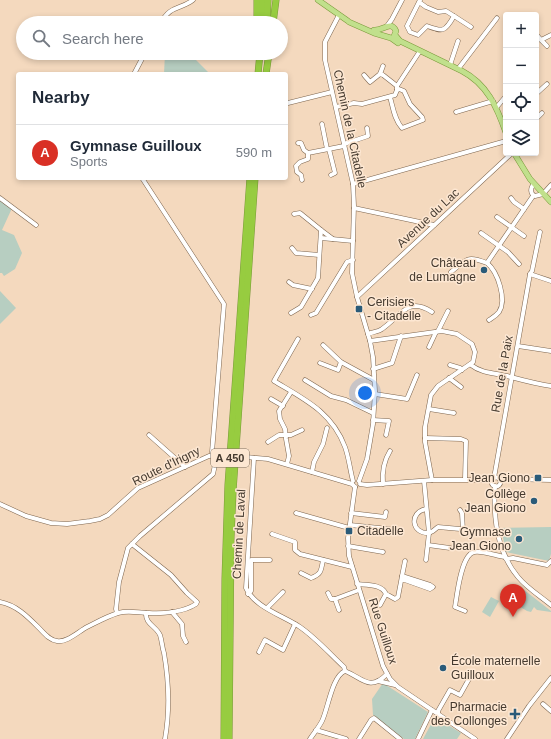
<!DOCTYPE html>
<meta charset="utf-8">
<style>
:root{--surface:#fff;--page:#f6f6f7;--text:#1f2937;--muted:#747a83;--line:#e0e1e3;--accent:#d93025}
body{margin:0;font-family:Helvetica,sans-serif;background:var(--page);color:var(--text)}
.controls{position:absolute;right:12px;top:12px;display:grid;overflow:hidden;border-radius:4px;box-shadow:0 2px 6px #0003}
.controls button{width:36px;height:36px;display:grid;place-items:center;padding:0;border:0;border-bottom:1px solid var(--line);background:var(--surface);color:var(--text);font:20px sans-serif}
.you{position:absolute;left:365px;top:393px;width:14px;height:14px;margin:-10px;border:3px solid #fff;border-radius:50%;background:#1a73e8;box-shadow:0 0 0 6px #1a73e833}
.badge{display:grid;place-items:center;width:26px;height:26px;border-radius:50%;background:var(--accent);color:#fff;font-size:13px;font-weight:700}
.pin{position:absolute;translate:-50% -33px;filter:drop-shadow(0 1px 2px #0008)}
.pin::after{content:'';position:absolute;top:21px;width:14px;height:12px;background:inherit;clip-path:polygon(0 0,100% 0,50% 100%)}
.list{margin:0;padding:0;list-style:none}
h2{display:flex;justify-content:space-between;align-items:center;height:52px;margin:0;padding:0 16px;font-size:17px}
h2 small{font-size:13px;font-weight:400;color:var(--muted)}
.list li{display:grid;grid-template-columns:26px 1fr auto;gap:12px;align-items:center;box-sizing:border-box;height:56px;padding:0 16px;border-top:1px solid var(--line)}
.list b{display:block;font-size:15px;white-space:nowrap}
.list p{margin:0;font-size:13px;white-space:nowrap;color:var(--muted)}
.list em{font-size:13px;font-style:normal;color:var(--muted)}
.icon{flex:none;width:22px;height:22px;fill:none;stroke:currentColor;stroke-width:2;stroke-linecap:round;stroke-linejoin:round}
.map{position:relative;flex:none;width:551px;height:739px;overflow:hidden}
.search{position:absolute;background:var(--surface);box-shadow:0 2px 6px #0003;left:16px;top:16px;width:272px;height:44px;display:flex;align-items:center;gap:10px;box-sizing:border-box;padding:0 14px;border-radius:22px;color:var(--muted);font-size:15px}
.panel{position:absolute;background:var(--surface);box-shadow:0 2px 6px #0003;left:16px;top:72px;width:272px;height:108px;border-radius:4px}
.map>svg:first-child{display:block}
.green{fill:#b7cec1}
.lines{fill:none;stroke-linecap:round;stroke-linejoin:round}
.minor-casing{stroke:#7e664f;stroke-width:5}
.major-casing{stroke:#7a993a;stroke-width:6}
.highway-casing{stroke:#7a993a;stroke-width:7}
.minor{stroke:#fff;stroke-width:4}
.major{stroke:#c1e08c;stroke-width:5}
.highway{stroke:#97cc40;stroke-width:6}
.minor-bridge-casing{stroke:#7e664f;stroke-width:5;stroke-linecap:butt}
.minor-bridge{stroke:#fff;stroke-width:4}
.poi-dot{fill:#2a5b79;stroke:#fde7d2;stroke-width:1.5}
.labels{text-anchor:middle;stroke-width:3;stroke-linejoin:round;paint-order:stroke}
.shield{fill:#fde7d2;stroke:#7c6e60;stroke-width:1}
.shield-label{font-size:11px;font-weight:bold;fill:#453a2f}
.street-label{font-size:12px;fill:#453a2f;stroke:#fde7d2}
.poi-label{font-size:12px;fill:#453a2f;stroke:#fde7d2;text-anchor:end}
</style>
<div class="map">
<svg width="551" height="739" viewBox="0 0 551 739">
<rect width="100%" height="100%" fill="#f4d9be"/>
<g class="green">
<path d="M165 53H189L210 74H164Z"/>
<path d="M0 196 13 206 2 230 14 235 22 253 15 269 4 276 2 273H0Z"/>
<path d="M0 291 16 308 0 324Z"/>
<path d="M551 527V554L549 561 506 552 501 528Z"/>
<path d="M519 586 551 611V612L537 610 534 607 531 612 527 611 509 600Z"/>
<path d="M491 597 499 601 490 617 482 612Z"/>
<path d="M383 683 428 712 415 739H404L373 715 372 699Z"/>
<path d="M435 717 461 733 457 739H423Z"/>
</g>
<g class="lines">
<g class="minor-casing">
<g id="minor">
<path d="M419 2 426 7 438 12 446 11 454 16C445 32 443 32 427 26L418 35 410 32 407 26 420 0"/>
<path d="M339 15 325 42V60L353 184 354 206 352 273 357 297 370 341 373 357 375 391 373 424 367 459 359 481"/>
<path d="M454 16 471 27"/>
<path d="M161 23C170 5 180 10 193 0"/>
<path d="M387 26 392 19 402 0"/>
<path d="M536 34 541 40 551 35"/>
<path d="M541 40 547 46"/>
<path d="M450 65 458 41"/>
<path d="M458 69 497 18"/>
<path d="M134 74 145 53"/>
<path d="M380 74 383 75 397 86"/>
<path d="M364 75 370 82 380 74 383 66"/>
<path d="M536 94 547 84"/>
<path d="M390 97C393 107 394 119 402 128L423 120 422 117 410 104 404 91 399 89 397 90"/>
<path d="M288 103 332 92"/>
<path d="M336 107 354 103 362 104 395 95 397 90V86L420 51"/>
<path d="M496 108 506 96"/>
<path d="M456 112 493 101"/>
<path d="M536 119 542 113"/>
<path d="M322 124 327 149"/>
<path d="M298 143H301L304 150 308 153 344 146"/>
<path d="M344 144 368 136 367 128"/>
<path d="M329 149 335 173 331 175"/>
<path d="M302 180 301 175 297 172 296 166 300 162 308 159V153"/>
<path d="M353 184 506 141"/>
<path d="M534 184C530 188 530 194 535 196L543 194 551 185"/>
<path d="M0 198 36 225"/>
<path d="M511 198 514 202 524 209"/>
<path d="M354 208 434 225"/>
<path d="M497 217 524 236"/>
<path d="M321 230 333 239"/>
<path d="M481 233 508 252 519 264"/>
<path d="M321 238 353 241"/>
<path d="M292 248 296 253 319 255"/>
<path d="M487 263C498 272 507 300 499 312 496 316 492 318 489 320"/>
<path d="M451 272C467 259 467 255 487 263L533 196"/>
<path d="M530 274 551 281"/>
<path d="M289 282 293 285 312 289"/>
<path d="M357 297 512 153"/>
<path d="M291 313 301 307 318 278 321 230 300 213 294 214"/>
<path d="M311 315 316 313 347 262 353 260"/>
<path d="M438 331 448 311"/>
<path d="M368 334C372 332 378 332 382 329 401 316 407 296 432 312"/>
<path d="M298 339 274 381C304 399 332 412 345 447 349 458 350 470 353 481"/>
<path d="M370 341 442 331 457 334 472 344 475 352 473 362 438 386 431 395 425 427V442L432 480"/>
<path d="M323 345 341 362 374 380"/>
<path d="M518 346 551 351"/>
<path d="M429 347 436 332"/>
<path d="M320 363 338 370 341 362"/>
<path d="M450 365 460 368 462 370"/>
<path d="M471 365C481 373 495 373 507 376 522 380 536 384 551 386"/>
<path d="M373 369 392 363 401 336"/>
<path d="M449 378 461 387"/>
<path d="M305 380 331 396 346 400 373 413"/>
<path d="M375 394 407 399 417 375"/>
<path d="M271 399 283 406"/>
<path d="M429 409 454 413"/>
<path d="M373 420 389 421 386 435"/>
<path d="M149 435 185 467"/>
<path d="M425 438 461 439 466 441 465 479"/>
<path d="M268 442 279 435H291L302 430"/>
<path d="M246 457 268 459 352 484 355 487"/>
<path d="M254 458 246 588C254 607 284 616 300 627 316 638 330 654 344 667L345 671C363 678 369 692 387 674"/>
<path d="M287 464 289 456 286 439 285 429 280 419 279 411 291 392"/>
<path d="M312 472 314 462 323 444 327 428"/>
<circle cx="496" cy="482" r="4.5"/>
<path d="M494 478 530 274 532 271 540 232"/>
<path d="M500 480 504 479 551 480"/>
<path d="M424 481 429 533 433 531 438 527 460 529 463 531 462 513 460 510"/>
<path d="M360 484 367 485 432 480H492"/>
<path d="M383 484C382 472 383 462 390 451"/>
<path d="M495 486C493 518 497 552 518 577 527 588 540 596 551 605"/>
<path d="M355 487 348 538 349 556 383 666 390 679 398 687 475 739"/>
<path d="M0 504 26 516 51 523 67 524 90 521 100 519 108 515 138 488 209 456 221 455"/>
<path d="M426 509C409 512 411 534 429 533L426 560"/>
<path d="M296 513 349 528"/>
<path d="M351 513 385 517 386 512"/>
<path d="M350 525 389 529"/>
<path d="M272 534 295 542V550L300 554 352 567"/>
<path d="M428 545 450 548"/>
<path d="M348 546 383 552"/>
<path d="M506 559 513 558 547 565 551 561"/>
<path d="M301 573 311 578C322 574 321 570 323 560"/>
<path d="M402 576 405 561"/>
<path d="M357 584C367 585 382 584 386 594L395 599 398 597 402 576 430 585 433 587 430 589 402 579"/>
<path d="M328 593 331 599H335L359 590"/>
<path d="M248 594 251 591V560H270"/>
<path d="M335 599 339 610"/>
<path d="M0 602C16 605 27 616 38 627 44 633 49 640 57 641 67 643 79 631 87 627 97 622 108 616 118 613 129 610 138 613 149 613 163 614 184 612 196 604L197 602 187 593 171 575 132 544"/>
<path d="M380 605 386 594"/>
<path d="M267 608 283 592"/>
<path d="M465 611 455 607C457 595 461 555 474 552 481 550 497 556 505 557"/>
<path d="M172 612 182 624 183 636 186 642"/>
<path d="M117 613 116 609 119 582 128 548 140 536 213 474 215 465 212 452 224 304 142 178"/>
<path d="M146 613C145 624 156 626 160 635 162 641 162 647 164 653 169 682 170 710 165 739"/>
<path d="M259 652 265 640 283 650 295 624"/>
<path d="M378 681 395 685"/>
<path d="M543 704 551 711"/>
<path d="M438 714V711L450 690 460 695 469 679"/>
<path d="M316 730 346 739"/>
<path d="M310 739C314 733 319 727 322 721 328 709 332 676 345 671"/>
<path d="M359 739 371 720 374 718 400 739"/>
<path d="M418 739 432 710"/>
<path d="M507 739 529 706 551 678"/>
</g>
</g>
<g class="major-casing">
<g id="major">
<path d="M318 0 348 21 349 22 374 33 391 38 398 43"/>
<path d="M374 30C383 31 391 20 396 31L394 36"/>
<path d="M395 35 400 41 462 71C487 84 497 107 506 133"/>
<path d="M514 153 530 179 551 202"/>
</g>
</g>
<g class="highway-casing">
<g id="highway">
<path d="M257 23V0"/>
<path d="M262 23 263 0"/>
<path d="M267 23 268 0"/>
<path d="M273 23 276 0"/>
<path d="M258 74 260 53"/>
<path d="M266 74 269 53"/>
<path d="M224 739 225 579 228 485 250 178"/>
<path d="M229 739 231 537 233 491 255 178"/>
</g>
</g>
<use href="#minor" class="minor"/>
<use href="#major" class="major"/>
<use href="#highway" class="highway"/>
<g class="minor-bridge-casing">
<path id="minor-bridge" d="M221 455 246 457"/>
</g>
<use href="#minor-bridge" class="minor-bridge"/>
</g>
<g class="poi-dot">
<circle cx="484" cy="270" r="4"/>
<rect x="355" y="305" width="8" height="8" rx="2"/>
<rect x="534" y="474" width="8" height="8" rx="2"/>
<circle cx="534" cy="501" r="4"/>
<rect x="345" y="527" width="8" height="8" rx="2"/>
<circle cx="519" cy="539" r="4"/>
<circle cx="443" cy="668" r="4"/>
<path d="M513 708h4v4h4v4h-4v4h-4v-4h-4v-4h4z"/>
</g>
<g class="labels">
<rect class="shield" x="211" y="449" width="38" height="18" rx="3"/>
<g class="shield-label">
<text x="230" y="462">A 450</text>
</g>
<g class="street-label">
<text transform="translate(350 129) rotate(78)" y="4">Chemin de la Citadelle</text>
<text transform="translate(428 218) rotate(-43)" y="4">Avenue du Lac</text>
<text transform="translate(502 374) rotate(-80)" y="4">Rue de la Paix</text>
<text transform="translate(166 466) rotate(-26)" y="4">Route d'Irigny</text>
<text transform="translate(239 534) rotate(-87)" y="4">Chemin de Laval</text>
<text transform="translate(383 631) rotate(72)" y="4">Rue Guilloux</text>
</g>
<g class="poi-label">
<text x="476" y="267">Château<tspan x="476" dy="14">de Lumagne</tspan></text>
<text x="367" y="306" text-anchor="start">Cerisiers<tspan x="367" dy="14">- Citadelle</tspan></text>
<text x="530" y="482">Jean Giono</text>
<text x="526" y="498">Collège<tspan x="526" dy="14">Jean Giono</tspan></text>
<text x="357" y="535" text-anchor="start">Citadelle</text>
<text x="511" y="536">Gymnase<tspan x="511" dy="14">Jean Giono</tspan></text>
<text x="451" y="665" text-anchor="start">École maternelle<tspan x="451" dy="14">Guilloux</tspan></text>
<text x="507" y="711">Pharmacie<tspan x="507" dy="14">des Collonges</tspan></text>
</g>
</g>
</svg>
<div class="controls">
<button>+</button>
<button>−</button>
<button><svg class="icon" aria-label="locate" viewBox="0 0 24 24"><circle cx="12" cy="12" r="6"/><path d="M12 2v4M12 18v4M2 12h4M18 12h4"/></svg></button>
<button><svg class="icon" aria-label="layers" viewBox="0 0 24 24"><path d="M12 4l9 5-9 5-9-5zM3 14l9 5 9-5"/></svg></button>
</div>
<div class="you"></div>
<div class="pin badge" style="left:513px;top:617px">A</div>
<div class="search"><svg class="icon" aria-label="search" viewBox="0 0 24 24"><circle cx="10" cy="10" r="6"/><path d="M15 15l6 6"/></svg>Search here</div>
<section class="panel">
<h2>Nearby<small></small></h2>
<ul class="list">
<li><span class="badge">A</span><div><b>Gymnase Guilloux</b><p>Sports</p></div><em>590 m</em></li>
</ul>
</section>
</div>
